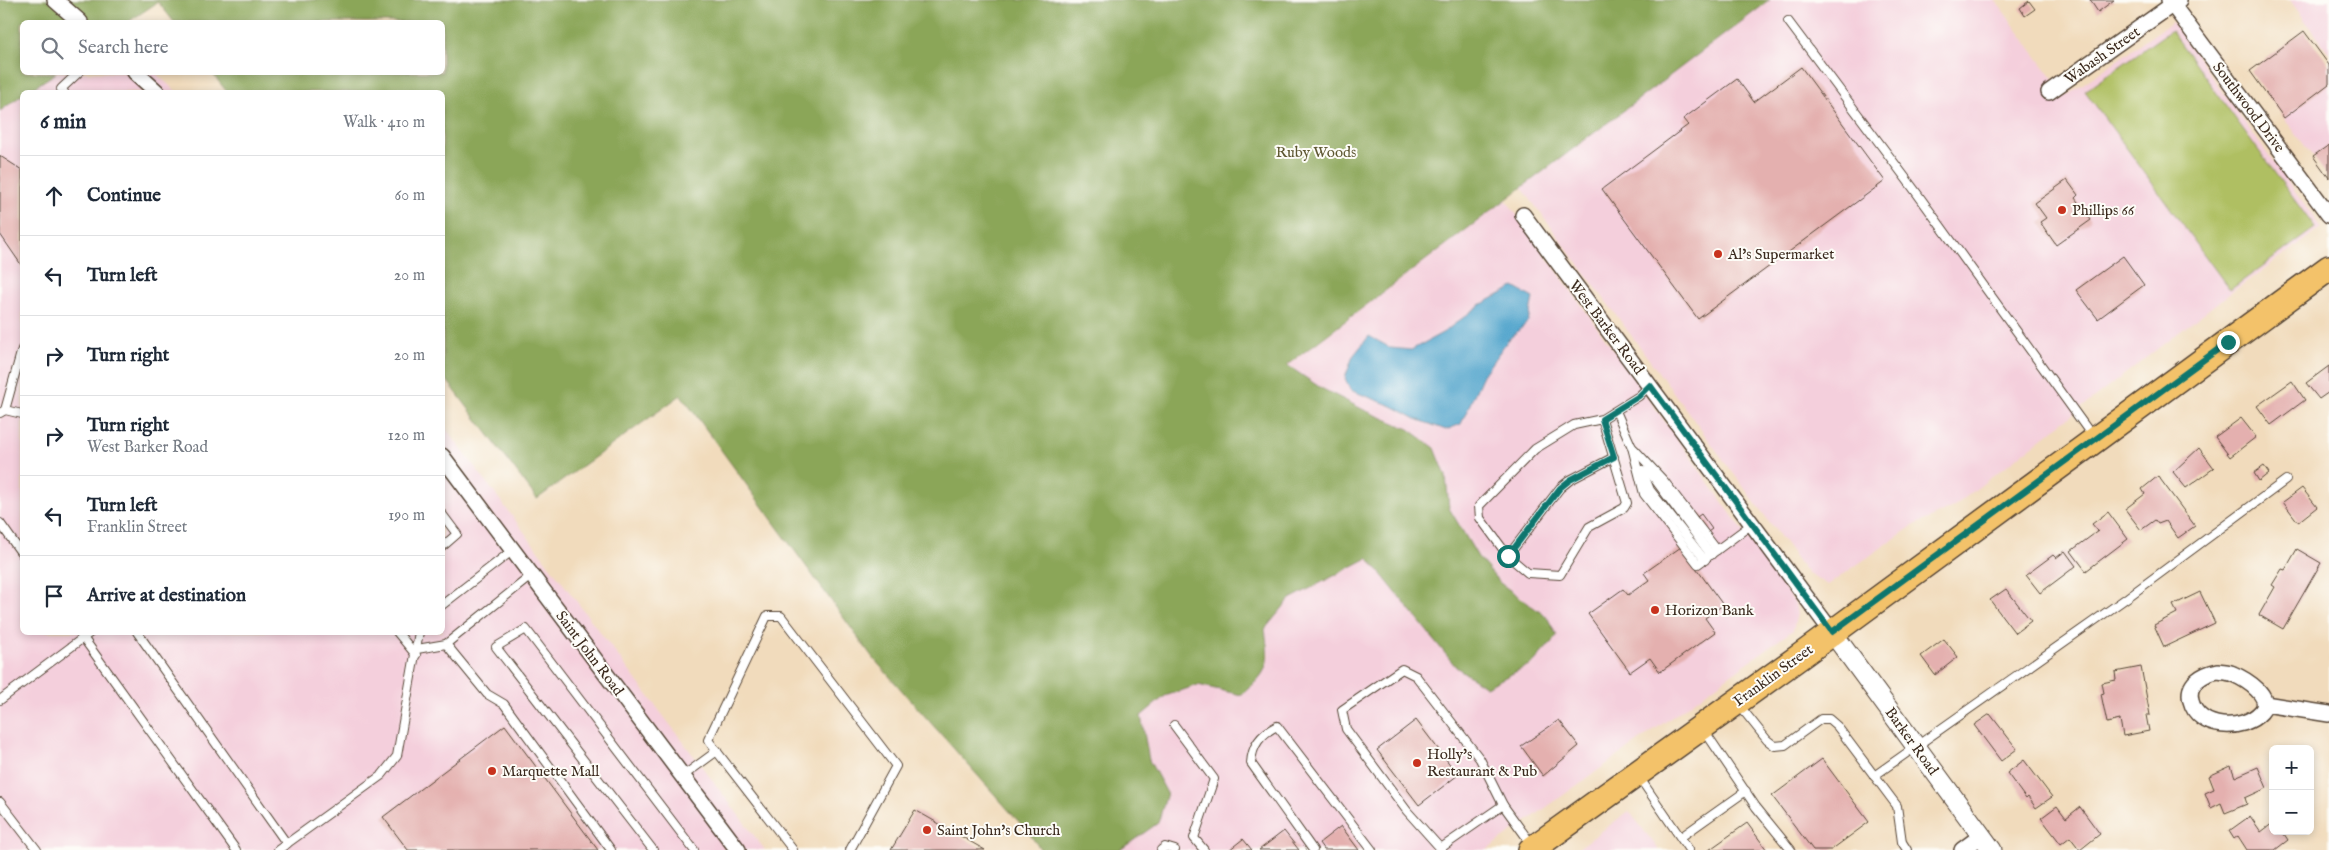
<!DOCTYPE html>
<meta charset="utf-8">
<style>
:root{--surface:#fff;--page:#f6f6f7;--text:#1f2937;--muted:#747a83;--line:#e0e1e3}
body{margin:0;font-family:"IM FELL English",serif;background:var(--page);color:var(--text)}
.controls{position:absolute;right:15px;bottom:15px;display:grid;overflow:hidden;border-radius:8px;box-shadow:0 2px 8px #0003}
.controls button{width:45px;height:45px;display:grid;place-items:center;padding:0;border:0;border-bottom:1px solid var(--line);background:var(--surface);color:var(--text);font:25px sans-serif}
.stop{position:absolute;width:15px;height:15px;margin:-11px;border:4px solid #0f766e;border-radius:50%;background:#fff}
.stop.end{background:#0f766e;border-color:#fff;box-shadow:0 1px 5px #0008}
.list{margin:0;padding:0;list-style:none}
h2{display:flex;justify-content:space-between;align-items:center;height:65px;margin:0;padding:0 20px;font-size:21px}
h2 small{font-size:16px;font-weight:400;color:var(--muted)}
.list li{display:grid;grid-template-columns:32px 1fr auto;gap:15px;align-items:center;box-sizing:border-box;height:80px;padding:0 20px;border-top:1px solid var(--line)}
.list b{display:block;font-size:19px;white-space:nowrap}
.list p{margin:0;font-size:16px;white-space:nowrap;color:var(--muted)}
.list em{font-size:16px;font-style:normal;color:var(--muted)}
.icon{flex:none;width:28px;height:28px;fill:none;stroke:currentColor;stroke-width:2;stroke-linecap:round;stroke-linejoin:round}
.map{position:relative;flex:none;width:2329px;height:850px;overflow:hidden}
.search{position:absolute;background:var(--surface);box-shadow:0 2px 8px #0003;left:20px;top:20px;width:425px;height:55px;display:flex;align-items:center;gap:12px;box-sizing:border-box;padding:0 18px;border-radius:8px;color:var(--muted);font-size:19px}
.panel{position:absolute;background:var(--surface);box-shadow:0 2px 8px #0003;left:20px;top:90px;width:425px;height:545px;border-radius:8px}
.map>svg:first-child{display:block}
.built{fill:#f4cfdc}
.green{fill:#afbf62;stroke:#757440}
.forest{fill:#8ba658;stroke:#63683b}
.water{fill:#51a4cc;stroke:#466775}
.building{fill:#e4b0af}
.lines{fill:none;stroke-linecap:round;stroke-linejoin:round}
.service-casing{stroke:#564536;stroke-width:10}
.minor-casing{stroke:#564536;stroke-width:18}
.tertiary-casing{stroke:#564536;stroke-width:21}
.primary-casing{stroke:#564536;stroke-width:28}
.service{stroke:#fff;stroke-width:8}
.minor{stroke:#fff;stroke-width:15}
.tertiary{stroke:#fff;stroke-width:19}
.primary{stroke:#f3c26a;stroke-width:25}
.route{stroke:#0f766e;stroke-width:6}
.poi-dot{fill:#c8321e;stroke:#fdfcf7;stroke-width:2}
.labels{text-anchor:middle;stroke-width:4;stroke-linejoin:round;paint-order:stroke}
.street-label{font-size:15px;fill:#3b2a1e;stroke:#fdfcf7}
.park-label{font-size:15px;fill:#5e5732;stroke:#fdfcf7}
.poi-label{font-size:15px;fill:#3b2a1e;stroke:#fdfcf7;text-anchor:start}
</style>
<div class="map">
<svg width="2329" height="850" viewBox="0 0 2329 850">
<rect width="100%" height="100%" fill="#fdfcf7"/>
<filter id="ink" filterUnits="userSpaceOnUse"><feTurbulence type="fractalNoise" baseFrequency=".02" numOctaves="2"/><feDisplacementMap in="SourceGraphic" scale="10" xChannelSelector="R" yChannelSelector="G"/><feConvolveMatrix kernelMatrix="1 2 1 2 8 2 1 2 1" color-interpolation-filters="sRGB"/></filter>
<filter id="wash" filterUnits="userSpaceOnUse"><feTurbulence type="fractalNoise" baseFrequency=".0096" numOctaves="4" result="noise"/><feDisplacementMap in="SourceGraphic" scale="20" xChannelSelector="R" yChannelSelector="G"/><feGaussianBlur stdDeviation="1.12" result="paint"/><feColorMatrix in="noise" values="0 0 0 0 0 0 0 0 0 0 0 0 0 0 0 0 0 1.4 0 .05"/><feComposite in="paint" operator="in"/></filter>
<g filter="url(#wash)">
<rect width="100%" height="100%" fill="#f1dbbc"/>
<g class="built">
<path d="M0 0 22 22V72L155 73 177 92H22V632H442L443 425 765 850H0Z"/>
<path d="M1770 0H1995L2066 96 2172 22 2321 228 2218 302 1953 507 1911 527 1828 585 1808 574 1522 188Z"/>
<path d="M2290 0H2329V53Z"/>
<path d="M2329 84V178L2284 118Z"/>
<path d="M1506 200 1795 603 1797 614 1793 630 1487 850H1120L1158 823 1167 794 1149 760 1141 716 1165 696 1198 685 1242 695 1269 657 1265 629 1290 599 1368 558 1400 597 1547 617 1500 583 1478 557 1449 508 1446 476 1409 429 1364 410 1321 388 1287 366Z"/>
<path d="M1629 811 1659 850H1576Z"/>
</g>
<path class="green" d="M2171 30 2315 228 2230 290 2085 91Z"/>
<path class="forest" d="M0 0H1770L1287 365 1321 388 1364 410 1409 429 1435 448 1446 476 1449 508 1478 557 1500 583 1547 617 1557 636 1533 663 1486 687 1456 667 1368 558 1290 599 1265 629C1270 665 1270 671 1241 695L1198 685 1165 696 1141 716 1149 760 1167 793 1158 823 1120 850H1041L1028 832 873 658 681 395 537 499 443 375 442 92H227L212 73 442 72V22H174L158 2 128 22H22V72L56 73 27 92H22V95L0 111Z"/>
<path class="water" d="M1514 287 1533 298 1528 322 1508 340 1483 375 1461 424 1446 430 1416 419 1392 406 1350 390 1345 378 1353 356 1369 336 1391 348 1411 350 1444 332 1480 305Z"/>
<g id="blocks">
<g class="building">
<path d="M2090 0H2114L2098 12Z"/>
<path d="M2029 1 2035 9 2025 16 2020 8Z"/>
<path d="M2304 31 2329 65V84L2284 118 2250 71Z"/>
<path d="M1801 67 1885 181 1698 319 1602 189 1688 125 1683 119 1737 79 1754 102Z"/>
<path d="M2329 145V178L2313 156Z"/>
<path d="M0 156 22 170V266L0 234Z"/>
<path d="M2067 180 2078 195 2075 198 2091 220 2056 245 2040 222 2046 218 2035 203Z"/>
<path d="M2123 256 2144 285 2098 319 2076 290Z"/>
<path d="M2329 366V392L2319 399 2306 383Z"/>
<path d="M2292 381 2305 400 2271 425 2257 406Z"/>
<path d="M2241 418 2256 437 2230 457 2215 437Z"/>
<path d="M2199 448 2214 468 2186 488 2173 472Z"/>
<path d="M2264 466 2269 473 2259 481 2254 473Z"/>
<path d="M2158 476 2195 526 2178 538 2166 521 2158 524 2155 520 2141 530 2125 509 2145 494 2142 489Z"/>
<path d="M2302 488 2317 507 2298 522 2283 502Z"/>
<path d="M2108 512 2128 539 2086 571 2071 551 2098 531 2092 524Z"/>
<path d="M1701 514 1712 529 1683 550 1723 605 1705 618 1715 632 1660 672 1650 658 1630 672 1588 614 1623 589 1628 595 1649 580 1644 573 1681 547 1672 535Z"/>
<path d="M2297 549 2321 563 2283 629 2259 615 2275 587 2272 585 2282 569 2285 570Z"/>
<path d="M2065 551 2076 566 2040 593 2026 575 2053 555 2056 558Z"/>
<path d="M2006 589 2031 621 2015 633 1990 600Z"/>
<path d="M2200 592 2215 623 2164 647 2154 625 2177 613 2173 605Z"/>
<path d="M1944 639 1958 657 1935 675 1921 656Z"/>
<path d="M2141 667 2150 715H2146L2149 731 2123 736 2120 720 2107 723 2101 694 2104 693 2102 683 2116 680 2115 672Z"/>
<path d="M1990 714 2017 749 2001 761 1974 725Z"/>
<path d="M1416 720 1458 775 1419 805 1377 750Z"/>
<path d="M1559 720 1579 746 1543 776 1521 746Z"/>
<path d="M505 725 598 850H408L383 817Z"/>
<path d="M1822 759 1869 822 1831 850H1813L1772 796Z"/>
<path d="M2024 760 2052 797 2036 808 2028 797 2026 799 2007 773Z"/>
<path d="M2231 766 2235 777 2258 767 2267 788 2245 798 2247 804 2225 813 2221 803 2211 808 2205 793 2214 789 2209 776Z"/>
<path d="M2057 806 2066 818 2080 807 2100 834 2080 850 2070 837 2061 844 2041 818Z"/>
<path d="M915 810 985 850H891Z"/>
<path d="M2250 816 2261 832 2273 823V831H2282L2288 840 2275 850H2247L2238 836 2234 839 2229 831Z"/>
<path d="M1747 823 1767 850H1709Z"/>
<path d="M1341 826 1359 850H1324L1319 843Z"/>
<path d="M1284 831 1299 850H1259Z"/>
<path d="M1243 839 1252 850H1229Z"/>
</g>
</g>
</g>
<g filter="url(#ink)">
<use href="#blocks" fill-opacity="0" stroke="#564536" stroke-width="1"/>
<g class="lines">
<g class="service-casing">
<g id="service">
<path d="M1788 21 1916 192 2093 437"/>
<path d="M64 92 61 89 79 72"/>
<path d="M5 410 22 414"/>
<path d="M1616 411 1634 452"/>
<path d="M0 413 5 410 22 349"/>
<path d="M1602 419 1627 503 1624 508 1589 527 1560 575 1528 573 1508 556 1480 518 1479 506 1535 449 1574 425 1602 419 1639 396 1650 385"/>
<path d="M1632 447 1644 494 1698 564 1752 524"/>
<path d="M1634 449 1664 481 1717 550"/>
<path d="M1642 470 1650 490 1705 560"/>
<path d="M1648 470 1711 555"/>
<path d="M442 514 457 534 442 547"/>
<path d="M0 523 22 554"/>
<path d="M1508 556 1560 488 1570 480 1614 457"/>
<path d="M442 605 513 550"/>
<path d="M79 632 236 850"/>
<path d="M137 632 287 844"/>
<path d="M397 632 416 655"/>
<path d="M446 644 487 694 504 704 611 850"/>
<path d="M417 649 446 644 532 575"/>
<path d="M0 700 91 632"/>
<path d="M1739 705 1767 740 1775 746 1785 745 1821 719H1829L1837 726 1897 806 1902 842 1907 850"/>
<path d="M1174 725 1214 779 1194 838 1204 850"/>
<path d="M1704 730 1756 807 1791 850"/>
<path d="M683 776 717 751"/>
<path d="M1874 776 2128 597 2286 480"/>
<path d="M1639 777 1689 850"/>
<path d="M0 802 37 850"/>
<path d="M1681 837 1746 791"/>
<path d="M1441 848 1503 805"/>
<path d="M278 850 382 775 397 756 419 632"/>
<path d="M653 850 496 647 526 629 694 850"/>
<path d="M793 850 708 740 767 616H781L896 766 850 850"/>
<path d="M1161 850 1165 847 1175 850"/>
<path d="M1313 850 1251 763C1252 745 1261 734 1277 726L1372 850"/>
<path d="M1442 850 1407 811 1346 729 1342 710 1402 669 1416 676 1480 759 1503 805 1532 845"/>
</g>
</g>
<g class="minor-casing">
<g id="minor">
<path d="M55 0 80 22"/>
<path d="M2169 0 2329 215"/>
<path d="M135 72 157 92"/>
<path d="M2049 92 2179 0"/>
<path d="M1523 215 1832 632"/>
<path d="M442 456 738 850"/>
<path d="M2218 671C2223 672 2229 672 2233 674 2245 679 2275 697 2261 712 2243 732 2198 730 2191 701 2186 683 2203 674 2218 671Z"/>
<path d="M2265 704 2329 714"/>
<path d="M1962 850 1981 836"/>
</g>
</g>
<g class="tertiary-casing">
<path id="tertiary" d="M1832 632 1992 850"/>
</g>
<g class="primary-casing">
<path id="primary" d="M1531 850 1802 655 2329 268"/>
</g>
<use href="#service" class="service"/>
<use href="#minor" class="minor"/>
<use href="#tertiary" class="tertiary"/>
<use href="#primary" class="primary"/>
</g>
</g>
<g class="lines" filter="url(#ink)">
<path class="route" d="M1508 556 1560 488 1570 480 1614 457 1602 419 1639 396 1650 385 1832 632 2228 342"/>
</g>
<g class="poi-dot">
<circle cx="2062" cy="210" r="5"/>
<circle cx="1718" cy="254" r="5"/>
<circle cx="1655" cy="610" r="5"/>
<circle cx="1417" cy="763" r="5"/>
<circle cx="492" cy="771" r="5"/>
<circle cx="927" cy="830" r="5"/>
</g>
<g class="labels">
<g class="street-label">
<text transform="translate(2102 55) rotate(-35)" y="5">Wabash Street</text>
<text transform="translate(2249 107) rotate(53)" y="5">Southwood Drive</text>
<text transform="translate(1607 327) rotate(53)" y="5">West Barker Road</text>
<text transform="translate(590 653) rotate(53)" y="5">Saint John Road</text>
<text transform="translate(1773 675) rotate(-36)" y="5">Franklin Street</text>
<text transform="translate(1912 741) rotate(54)" y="5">Barker Road</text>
</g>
<g class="park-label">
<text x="1316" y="157">Ruby Woods</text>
</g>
<g class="poi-label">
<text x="2072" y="215">Phillips 66</text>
<text x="1728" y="259">Al's Supermarket</text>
<text x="1665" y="615">Horizon Bank</text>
<text x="1427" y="759">Holly's<tspan x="1427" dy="17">Restaurant &amp; Pub</tspan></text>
<text x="502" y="776">Marquette Mall</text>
<text x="937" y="835">Saint John's Church</text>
</g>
</g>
</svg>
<div class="controls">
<button>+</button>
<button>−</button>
</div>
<div class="stop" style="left:1508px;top:556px"></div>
<div class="stop end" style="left:2228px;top:342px"></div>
<div class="search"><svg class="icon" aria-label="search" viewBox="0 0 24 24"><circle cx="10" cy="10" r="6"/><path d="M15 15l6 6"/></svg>Search here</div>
<section class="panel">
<h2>6 min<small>Walk · 410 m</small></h2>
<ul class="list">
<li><svg class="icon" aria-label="ahead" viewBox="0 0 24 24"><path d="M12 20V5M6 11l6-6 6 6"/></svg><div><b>Continue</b></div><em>60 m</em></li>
<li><svg class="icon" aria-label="left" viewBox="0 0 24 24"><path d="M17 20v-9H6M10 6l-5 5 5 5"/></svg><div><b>Turn left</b></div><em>20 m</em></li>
<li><svg class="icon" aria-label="right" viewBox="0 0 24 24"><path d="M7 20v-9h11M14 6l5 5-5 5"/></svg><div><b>Turn right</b></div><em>20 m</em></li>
<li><svg class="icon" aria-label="right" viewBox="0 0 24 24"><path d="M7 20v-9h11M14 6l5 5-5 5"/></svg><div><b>Turn right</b><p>West Barker Road</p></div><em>120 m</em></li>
<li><svg class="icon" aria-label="left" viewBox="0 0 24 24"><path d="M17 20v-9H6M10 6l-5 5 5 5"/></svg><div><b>Turn left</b><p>Franklin Street</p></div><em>190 m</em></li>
<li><svg class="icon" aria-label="arrive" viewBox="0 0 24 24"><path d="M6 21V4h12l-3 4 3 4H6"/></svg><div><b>Arrive at destination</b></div></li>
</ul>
</section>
</div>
